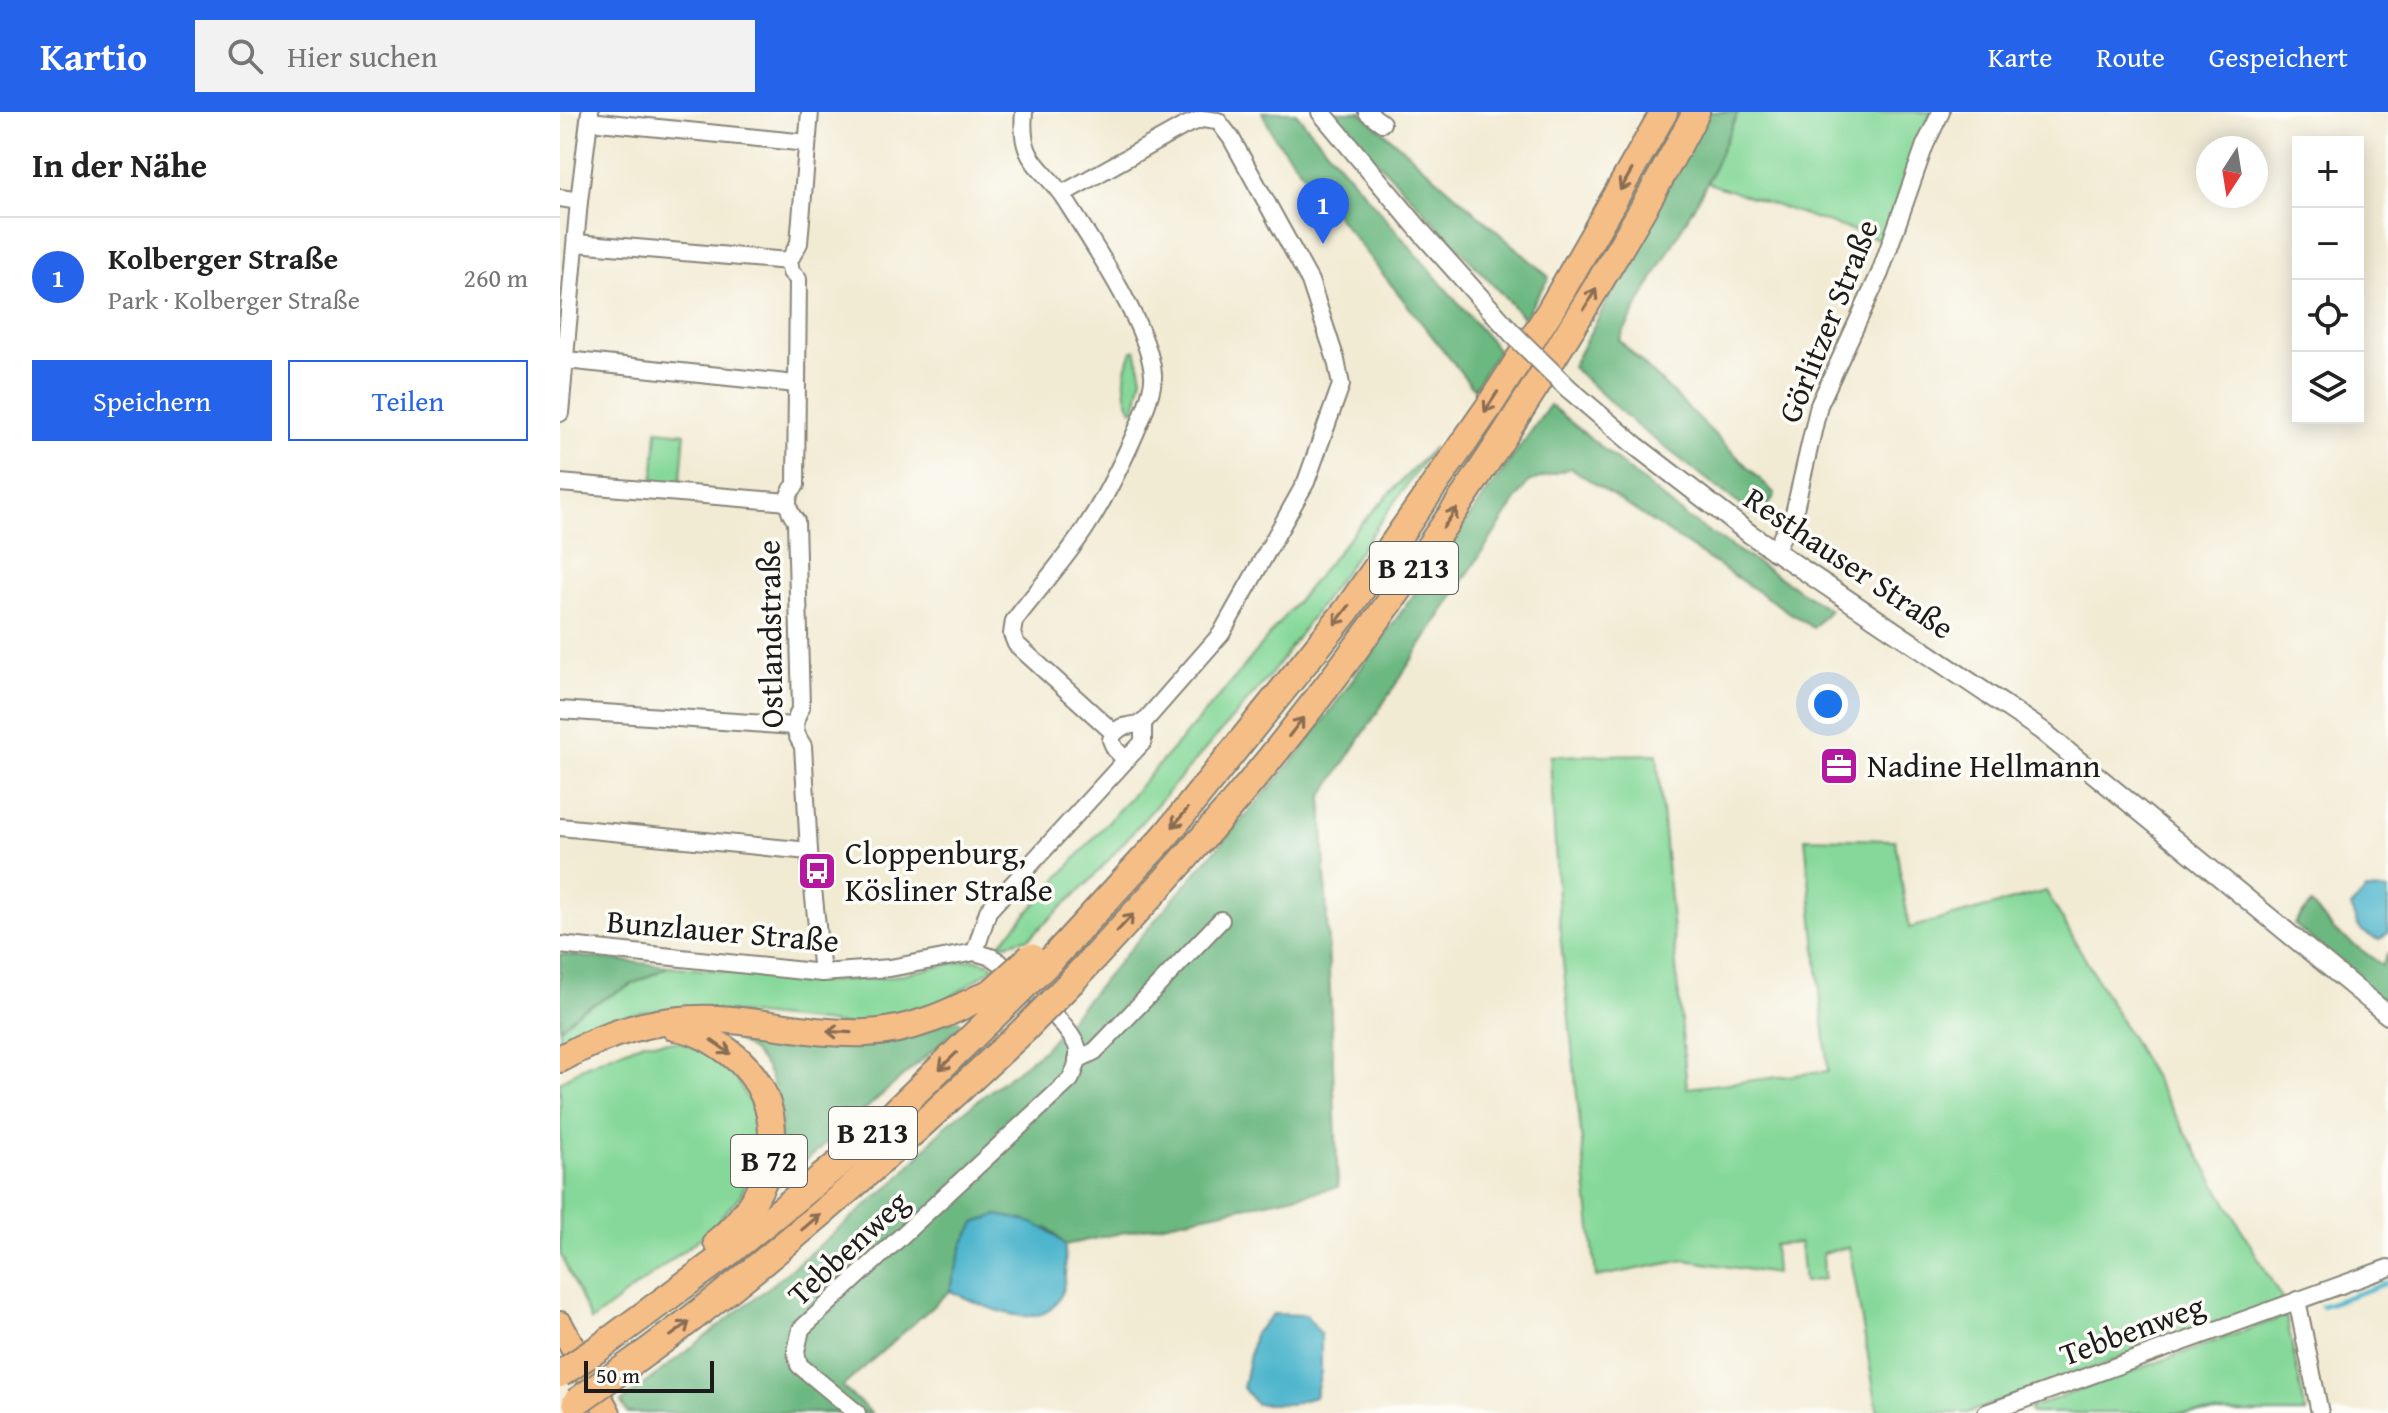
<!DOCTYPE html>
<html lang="de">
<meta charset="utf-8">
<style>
:root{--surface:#fff;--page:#f2f2f2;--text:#222;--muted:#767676;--line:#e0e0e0;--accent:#2563eb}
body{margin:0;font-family:"Gentium Book Plus",serif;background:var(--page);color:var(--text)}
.controls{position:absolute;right:24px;top:24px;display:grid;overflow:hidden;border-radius:0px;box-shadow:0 4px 20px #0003}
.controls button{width:72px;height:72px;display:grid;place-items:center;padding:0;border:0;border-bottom:2px solid var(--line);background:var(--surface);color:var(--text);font:40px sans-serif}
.compass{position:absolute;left:1636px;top:24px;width:72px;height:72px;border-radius:50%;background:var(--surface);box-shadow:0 4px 20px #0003;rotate:192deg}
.scale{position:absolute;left:24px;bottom:20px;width:130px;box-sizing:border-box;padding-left:8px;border:4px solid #1c1c1c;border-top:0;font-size:22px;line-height:28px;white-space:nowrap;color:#1c1c1c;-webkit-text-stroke:6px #fdfcf7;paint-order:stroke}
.you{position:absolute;left:1268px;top:592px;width:28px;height:28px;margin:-20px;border:6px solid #fff;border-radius:50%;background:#1a73e8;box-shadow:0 0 0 12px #1a73e833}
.badge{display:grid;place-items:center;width:52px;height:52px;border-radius:50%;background:var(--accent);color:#fff;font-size:26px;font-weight:700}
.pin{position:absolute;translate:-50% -66px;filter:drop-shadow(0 2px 4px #0008)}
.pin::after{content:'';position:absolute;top:42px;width:28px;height:24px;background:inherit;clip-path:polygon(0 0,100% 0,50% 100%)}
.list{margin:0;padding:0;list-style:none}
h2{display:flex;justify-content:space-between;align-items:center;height:104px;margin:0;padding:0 32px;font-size:34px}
h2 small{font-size:26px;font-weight:400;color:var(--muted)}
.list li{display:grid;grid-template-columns:52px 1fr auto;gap:24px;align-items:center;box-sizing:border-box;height:120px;padding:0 32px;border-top:2px solid var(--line)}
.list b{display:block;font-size:30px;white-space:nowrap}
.list p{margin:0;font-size:26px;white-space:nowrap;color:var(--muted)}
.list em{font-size:26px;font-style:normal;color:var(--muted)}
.actions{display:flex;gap:16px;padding:24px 32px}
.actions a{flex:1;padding:18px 0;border:2px solid var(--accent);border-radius:0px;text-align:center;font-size:28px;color:var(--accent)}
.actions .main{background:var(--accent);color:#fff}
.icon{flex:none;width:44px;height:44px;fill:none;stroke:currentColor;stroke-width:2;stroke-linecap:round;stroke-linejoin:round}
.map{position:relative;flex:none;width:1828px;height:1301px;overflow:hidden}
header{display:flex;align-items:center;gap:48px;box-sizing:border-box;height:112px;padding:0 40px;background:var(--accent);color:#fff}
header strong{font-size:38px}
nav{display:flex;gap:44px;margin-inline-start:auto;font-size:28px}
.search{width:560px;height:72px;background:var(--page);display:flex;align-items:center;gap:20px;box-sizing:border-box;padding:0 28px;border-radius:0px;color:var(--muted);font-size:30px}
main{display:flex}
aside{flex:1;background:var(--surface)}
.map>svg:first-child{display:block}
.green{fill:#85d899;stroke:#507a5a;stroke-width:2}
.forest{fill:#6cb881;stroke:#446a4e;stroke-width:2}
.water{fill:#4db5cc;stroke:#346874;stroke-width:2}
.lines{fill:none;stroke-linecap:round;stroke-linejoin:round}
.stream{stroke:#4db5cc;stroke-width:5}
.minor-casing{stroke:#878478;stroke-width:20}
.tertiary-casing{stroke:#878478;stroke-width:22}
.primary-casing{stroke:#878478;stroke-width:28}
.trunk-casing{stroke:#878478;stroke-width:30}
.minor{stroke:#fff;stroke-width:16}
.tertiary{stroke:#fff;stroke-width:18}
.primary{stroke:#f6be87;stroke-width:24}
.trunk{stroke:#f6be87;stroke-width:26}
.tertiary-bridge-casing{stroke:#878478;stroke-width:22;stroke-linecap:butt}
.trunk-bridge-casing{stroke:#878478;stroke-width:30;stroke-linecap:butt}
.tertiary-bridge{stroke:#fff;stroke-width:18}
.trunk-bridge{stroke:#f6be87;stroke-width:26}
.oneway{stroke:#896d52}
.labels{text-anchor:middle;stroke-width:7;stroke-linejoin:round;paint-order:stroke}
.shield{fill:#fdfcf7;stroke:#605f5e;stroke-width:2}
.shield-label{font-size:30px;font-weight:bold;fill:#1c1c1c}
.street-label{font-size:32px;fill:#1c1c1c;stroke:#fdfcf7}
.poi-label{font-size:32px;fill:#1c1c1c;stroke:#fdfcf7;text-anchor:start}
</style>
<header>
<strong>Kartio</strong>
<div class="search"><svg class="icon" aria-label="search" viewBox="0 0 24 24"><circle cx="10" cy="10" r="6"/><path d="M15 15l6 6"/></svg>Hier suchen</div>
<nav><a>Karte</a><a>Route</a><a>Gespeichert</a></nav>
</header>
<main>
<aside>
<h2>In der Nähe<small></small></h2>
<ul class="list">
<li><span class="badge">1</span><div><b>Kolberger Straße</b><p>Park · Kolberger Straße</p></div><em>260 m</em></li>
</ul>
<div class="actions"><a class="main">Speichern</a><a>Teilen</a></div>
</aside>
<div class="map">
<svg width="1828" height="1301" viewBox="0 0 1828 1301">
<rect width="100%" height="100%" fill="#fdfcf7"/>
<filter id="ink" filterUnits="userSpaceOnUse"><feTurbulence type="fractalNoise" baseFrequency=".0125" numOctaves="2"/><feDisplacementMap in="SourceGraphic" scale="16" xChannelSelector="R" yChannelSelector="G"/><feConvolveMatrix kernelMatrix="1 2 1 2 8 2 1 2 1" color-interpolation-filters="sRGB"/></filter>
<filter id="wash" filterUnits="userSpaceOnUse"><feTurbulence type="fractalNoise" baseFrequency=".006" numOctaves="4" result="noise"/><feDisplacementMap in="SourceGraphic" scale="32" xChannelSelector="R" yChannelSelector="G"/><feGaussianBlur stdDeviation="1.8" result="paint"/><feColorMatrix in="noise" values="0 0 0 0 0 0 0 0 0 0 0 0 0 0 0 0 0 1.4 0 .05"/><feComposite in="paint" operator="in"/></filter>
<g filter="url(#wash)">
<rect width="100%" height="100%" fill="#f2ebd4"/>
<g class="green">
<path d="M1178 0H1372L1358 29 1324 129 1147 71Z"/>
<path d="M576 238 582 265 575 298H572C561 278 564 259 572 239Z"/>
<path d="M97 318 125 321 120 376 93 373Z"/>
<path d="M874 335 712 561 530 769 469 826 438 834 664 579 797 416Z"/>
<path d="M1097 642 1127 976 1268 959 1245 726 1335 728 1349 816 1486 779 1723 1189 1407 1301H1318L1289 1135 1263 1141 1264 1167 1244 1170 1240 1131 1214 1133 1216 1162 1125 1148 1036 1165 1000 821 990 644Z"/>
<path d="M413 847 430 852 434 855 364 904 297 914 131 896 84 900 43 910 0 931V916L21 898 109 854 262 870 329 865Z"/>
<path d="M83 930H121L154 946 175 964 193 997 199 1041 180 1084 148 1120 31 1209 0 1141V970L23 955Z"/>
<path d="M1726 1204 1746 1301H1471L1470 1296Z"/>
</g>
<g class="forest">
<path d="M702 0H735L938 238 914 277 715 26Z"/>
<path d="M771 0H801L989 165 964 206Z"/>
<path d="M1147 0H1178L1147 71 1059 228 1215 382 1203 404 1191 401 1077 314 1012 255Z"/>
<path d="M990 293 1126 405 1270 498 1253 516 1011 356 968 370 762 685 778 1075 505 1133 488 1116 403 1132 390 1179 282 1275 312 1301H67L61 1290 213 1172 338 1067 385 1014 483 938 742 638Z"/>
<path d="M1751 792 1774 818 1822 853 1828 841V874L1822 889 1734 812Z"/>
<path d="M0 842 109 854 21 898 0 916Z"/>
<path d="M399 908 402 913 209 1081 222 1006 214 974 206 955 193 940 166 921 230 926Z"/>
</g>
<g class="water">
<path d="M1806 778 1828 779V821L1819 828C1798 819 1797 816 1791 795Z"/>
<path d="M437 1103C468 1108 483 1111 505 1133 505 1147 507 1163 503 1177 488 1229 423 1193 390 1179L403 1132 415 1111Z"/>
<path d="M713 1202 746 1203 761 1222V1260L755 1285 730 1292H696L683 1276 694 1222Z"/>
</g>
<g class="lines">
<path class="stream" d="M1762 1194 1828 1171"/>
</g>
</g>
<g filter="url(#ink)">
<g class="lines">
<g class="minor-casing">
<g id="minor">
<path d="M250 0 239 131 229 149 231 160 238 167 236 373C224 384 227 398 236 409L241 595C233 611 233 619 243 634L249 739 262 861"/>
<path d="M807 0 822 11"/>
<path d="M29 9 247 31"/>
<path d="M502 82 624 14 642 7 658 9 671 26 750 169 776 248 781 273 746 370 661 522 583 611V630L566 648"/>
<path d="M0 86 19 89"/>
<path d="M16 131 229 149"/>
<path d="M6 248 236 272"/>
<path d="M0 301 19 89 30 0"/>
<path d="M0 371 228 390"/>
<path d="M1214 440 1234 401 1259 293 1320 161 1365 33 1381 0"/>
<path d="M0 598 234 614"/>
<path d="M554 621 562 615 583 611"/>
<path d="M0 715 249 739"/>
<path d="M0 833 262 861 330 856 415 840"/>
<path d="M415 840 428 799 566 648 555 637 551 628 554 621 456 532 452 522 454 509C478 477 507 446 528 412 545 386 596 289 593 262 589 215 532 130 506 89 483 52 459 53 464 0"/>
<path d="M517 948 535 939 661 808"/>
<path d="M1737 1188 1760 1301"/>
<path d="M297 1301 239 1253 236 1240 241 1217 510 968C515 960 519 948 518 938 516 920 450 855 433 846 427 843 420 842 415 840"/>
<path d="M1426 1301 1828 1156"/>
</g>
</g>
<g class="tertiary-casing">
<g id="tertiary">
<path d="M761 0 863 122 952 221"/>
<path d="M1008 276 1076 334 1190 422 1481 618 1828 903"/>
</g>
</g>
<g class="primary-casing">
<path id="primary" d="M0 1212 48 1301"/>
</g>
<g class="trunk-casing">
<g id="trunk">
<path d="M491 848 606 723 787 498 928 296 990 199 1104 0"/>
<path d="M512 869C587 789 661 709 729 623 832 494 926 357 1012 215 1056 144 1098 74 1136 0"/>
<path d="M114 915C136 918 151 927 169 940 237 991 218 1082 157 1130"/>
<path d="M0 947C52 917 111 902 171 908 216 912 260 923 306 921 353 919 392 900 433 879"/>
<path d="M39 1236 172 1138 299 1035 444 894"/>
<path d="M56 1262C202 1160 333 1040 463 919"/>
</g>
</g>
<use href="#minor" class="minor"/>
<use href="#tertiary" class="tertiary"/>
<use href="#primary" class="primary"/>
<use href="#trunk" class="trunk"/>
<g class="tertiary-bridge-casing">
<path id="tertiary-bridge" d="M952 221 1008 276"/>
</g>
<g class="trunk-bridge-casing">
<g id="trunk-bridge">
<path d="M433 879 471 845"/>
<path d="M444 894 491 848"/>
<path d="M463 919 512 869"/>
<path d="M0 1262 39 1236"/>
<path d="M16 1290 56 1262"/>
</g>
</g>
<use href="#tertiary-bridge" class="tertiary-bridge"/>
<use href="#trunk-bridge" class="trunk-bridge"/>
</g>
<defs><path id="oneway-shaft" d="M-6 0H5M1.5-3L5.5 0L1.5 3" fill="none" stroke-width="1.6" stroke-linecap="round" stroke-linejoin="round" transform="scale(2)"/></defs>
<g class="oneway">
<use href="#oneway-shaft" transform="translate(1066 68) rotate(120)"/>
<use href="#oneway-shaft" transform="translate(1030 187) rotate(-59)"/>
<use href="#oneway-shaft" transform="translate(931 290) rotate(123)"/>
<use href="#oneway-shaft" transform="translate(890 406) rotate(-55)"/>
<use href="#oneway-shaft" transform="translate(782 503) rotate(128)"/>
<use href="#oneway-shaft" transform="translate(736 615) rotate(-52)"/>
<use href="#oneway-shaft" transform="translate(620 706) rotate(129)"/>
<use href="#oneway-shaft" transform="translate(565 811) rotate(-47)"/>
<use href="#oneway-shaft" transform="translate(279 920) rotate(-177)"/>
<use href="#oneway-shaft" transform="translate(161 935) rotate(35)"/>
<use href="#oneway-shaft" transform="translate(388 949) rotate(136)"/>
<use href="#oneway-shaft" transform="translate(251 1110) rotate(-40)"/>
<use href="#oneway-shaft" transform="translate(120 1217) rotate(-37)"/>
</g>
</g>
<defs>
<g id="office-square" transform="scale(2)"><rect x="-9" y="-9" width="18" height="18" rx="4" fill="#b5179e" stroke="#fdfcf7"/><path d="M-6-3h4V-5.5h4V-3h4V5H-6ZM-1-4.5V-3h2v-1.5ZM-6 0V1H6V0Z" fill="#fff"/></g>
<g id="bus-square" transform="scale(2)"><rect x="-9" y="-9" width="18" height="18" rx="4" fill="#b5179e" stroke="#fdfcf7"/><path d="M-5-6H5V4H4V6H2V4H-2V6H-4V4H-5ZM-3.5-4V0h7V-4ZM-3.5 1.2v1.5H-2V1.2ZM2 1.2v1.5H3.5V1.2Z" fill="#fff"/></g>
</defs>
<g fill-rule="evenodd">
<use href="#office-square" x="1279" y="654"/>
<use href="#bus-square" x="257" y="759"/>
</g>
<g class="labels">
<g class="shield">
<rect x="810" y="430" width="88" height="52" rx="6"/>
<rect x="269" y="995" width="88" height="52" rx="6"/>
<rect x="171" y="1023" width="76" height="52" rx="6"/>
</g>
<g class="shield-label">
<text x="854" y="466">B 213</text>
<text x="313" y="1031">B 213</text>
<text x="209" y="1059">B 72</text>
</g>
<g class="street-label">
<text transform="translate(1268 209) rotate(-68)" y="11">Görlitzer Straße</text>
<text transform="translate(1289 451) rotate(34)" y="11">Resthauser Straße</text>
<text transform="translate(210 522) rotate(-91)" y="11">Ostlandstraße</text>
<text transform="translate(163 819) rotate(5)" y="11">Bunzlauer Straße</text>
<text transform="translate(288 1136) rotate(-43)" y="11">Tebbenweg</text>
<text transform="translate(1572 1218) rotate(-20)" y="11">Tebbenweg</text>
</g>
<g class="poi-label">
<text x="1307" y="665">Nadine Hellmann</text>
<text x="285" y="752">Cloppenburg,<tspan x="285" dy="37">Kösliner Straße</tspan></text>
</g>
</g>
</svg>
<div class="controls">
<button>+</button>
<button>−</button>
<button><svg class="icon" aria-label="locate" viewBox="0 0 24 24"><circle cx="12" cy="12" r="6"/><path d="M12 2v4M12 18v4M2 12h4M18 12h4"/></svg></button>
<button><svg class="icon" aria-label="layers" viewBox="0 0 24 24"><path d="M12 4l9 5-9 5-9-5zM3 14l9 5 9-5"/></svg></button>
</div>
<svg class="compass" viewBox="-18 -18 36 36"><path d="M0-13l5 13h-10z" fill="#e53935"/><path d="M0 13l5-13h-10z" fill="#767676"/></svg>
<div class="scale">50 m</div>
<div class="you"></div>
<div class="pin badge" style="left:763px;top:132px">1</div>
</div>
</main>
